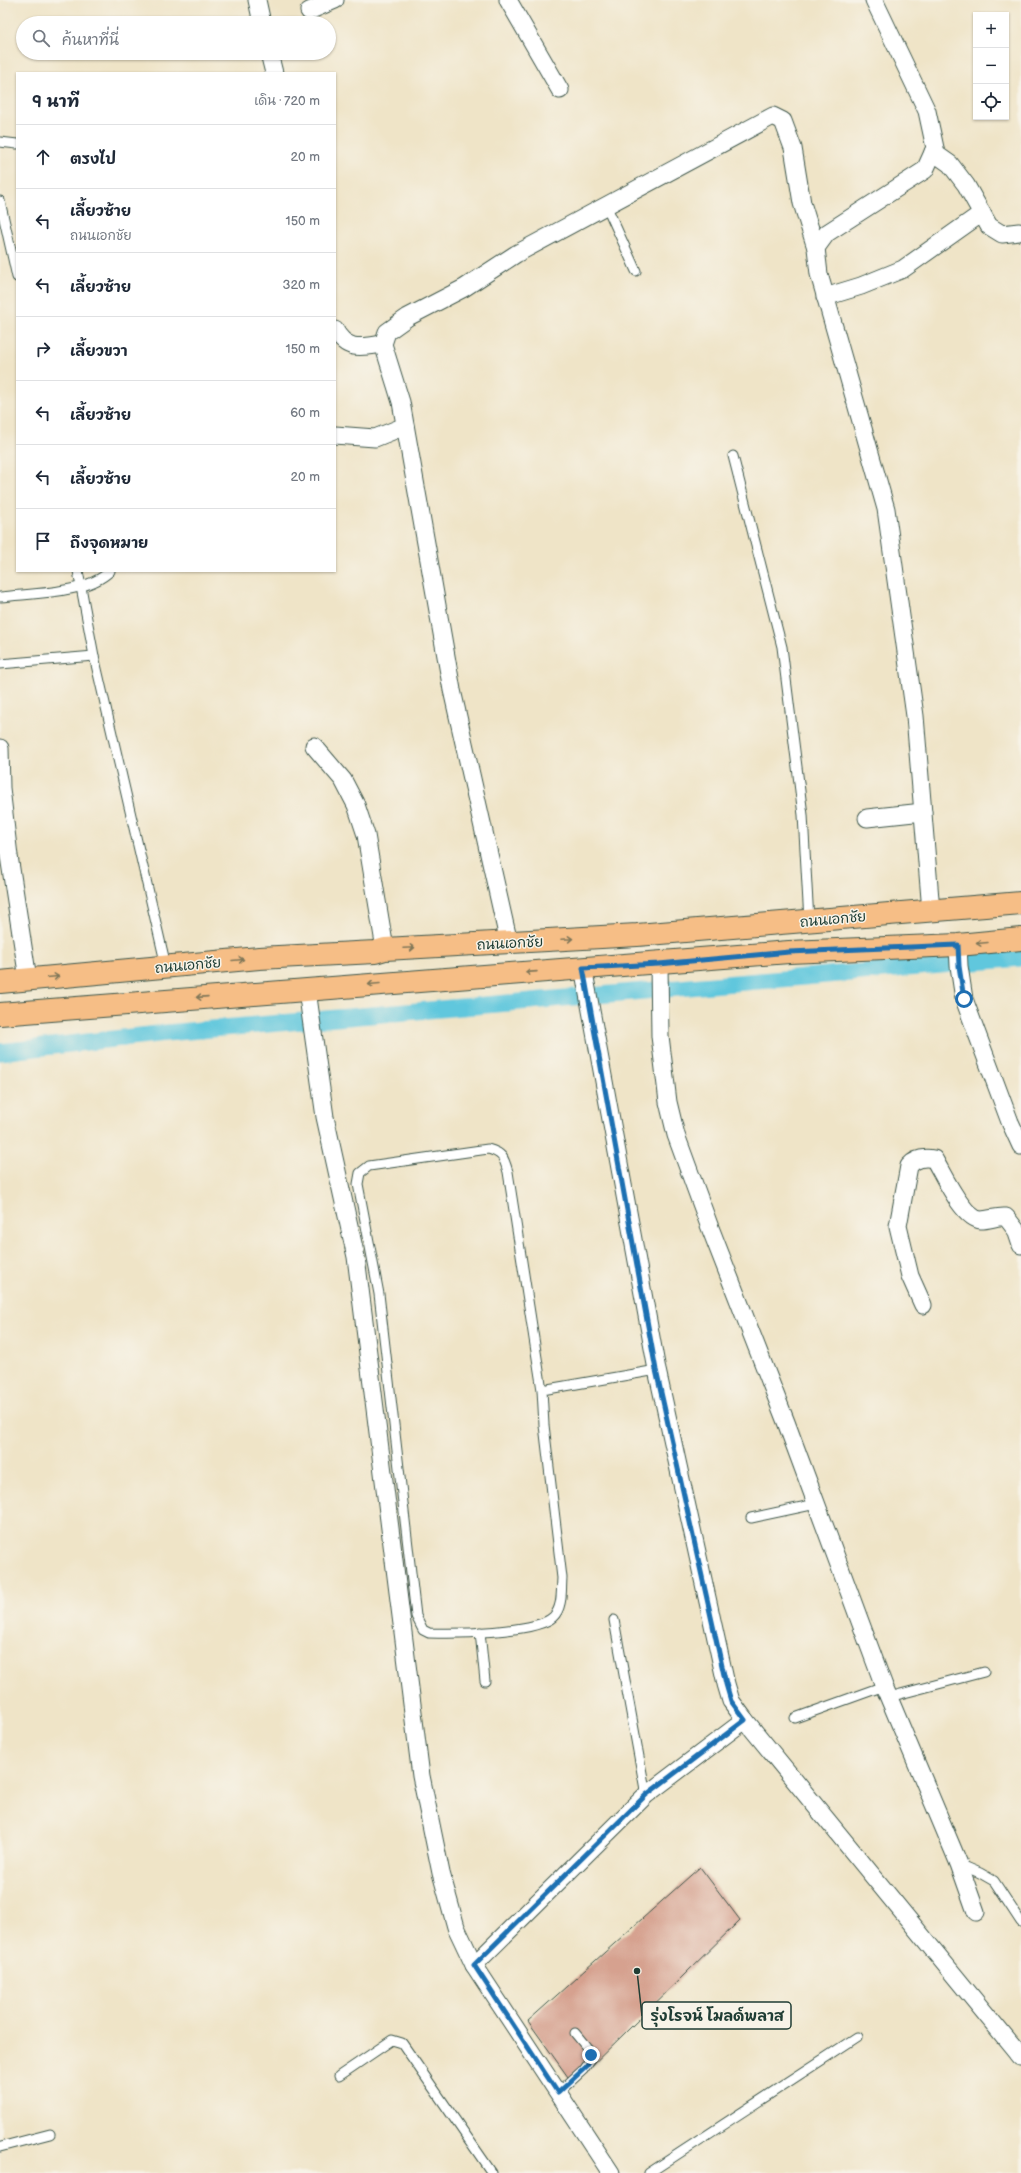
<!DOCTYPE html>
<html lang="th">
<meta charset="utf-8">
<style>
:root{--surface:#fff;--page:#f6f6f7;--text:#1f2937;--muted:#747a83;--line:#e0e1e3}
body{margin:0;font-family:"Balsamiq Sans","Playpen Sans Thai",sans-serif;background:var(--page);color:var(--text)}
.controls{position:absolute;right:12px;top:12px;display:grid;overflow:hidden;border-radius:0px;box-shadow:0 1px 3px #0004}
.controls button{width:36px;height:36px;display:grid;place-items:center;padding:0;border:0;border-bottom:1px solid var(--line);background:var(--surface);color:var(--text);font:20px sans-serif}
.stop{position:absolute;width:12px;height:12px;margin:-9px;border:3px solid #1f6fb2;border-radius:50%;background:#fff}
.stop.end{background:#1f6fb2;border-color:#fff;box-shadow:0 1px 4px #0008}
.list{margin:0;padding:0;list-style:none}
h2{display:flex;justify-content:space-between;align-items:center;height:52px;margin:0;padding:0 16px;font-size:17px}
h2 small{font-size:13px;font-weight:400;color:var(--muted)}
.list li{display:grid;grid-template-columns:26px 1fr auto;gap:12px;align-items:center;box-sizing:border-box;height:64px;padding:0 16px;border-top:1px solid var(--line)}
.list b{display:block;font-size:15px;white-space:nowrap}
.list p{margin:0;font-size:13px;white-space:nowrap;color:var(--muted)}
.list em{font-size:13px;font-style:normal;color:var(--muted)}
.icon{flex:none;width:22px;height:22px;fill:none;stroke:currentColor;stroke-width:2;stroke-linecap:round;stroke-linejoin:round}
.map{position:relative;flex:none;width:1021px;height:2173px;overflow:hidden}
.search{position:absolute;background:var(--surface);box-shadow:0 1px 3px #0004;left:16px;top:16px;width:320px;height:44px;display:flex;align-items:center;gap:10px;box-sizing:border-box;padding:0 14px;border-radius:22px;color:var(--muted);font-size:15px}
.panel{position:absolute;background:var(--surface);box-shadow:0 1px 3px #0004;left:16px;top:72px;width:320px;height:500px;border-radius:0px}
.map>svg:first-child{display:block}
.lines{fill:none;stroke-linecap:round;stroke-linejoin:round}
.canal{stroke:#60c7dd;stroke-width:17}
.building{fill:#d6a18f}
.lane-casing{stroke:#3e564a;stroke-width:11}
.street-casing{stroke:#3e564a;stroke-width:19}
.primary-casing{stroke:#3e564a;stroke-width:24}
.lane{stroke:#fff;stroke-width:9}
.street{stroke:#fff;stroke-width:17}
.primary{stroke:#f6be86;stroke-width:22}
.oneway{stroke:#807759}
.route{stroke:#1f6fb2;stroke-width:5}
.labels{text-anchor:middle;stroke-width:3;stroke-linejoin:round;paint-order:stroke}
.street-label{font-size:14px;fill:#1f3d34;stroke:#f7f3e8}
.leader{fill:none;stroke:#1f3d34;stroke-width:1.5}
.callout-dot{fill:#1f3d34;stroke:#f7f3e8;stroke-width:1.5}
.callout{fill:#f7f3e8;stroke:#1f3d34;stroke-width:1.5}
.callout-label{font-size:15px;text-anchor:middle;font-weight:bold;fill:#1f3d34}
</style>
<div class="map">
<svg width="1021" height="2173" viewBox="0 0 1021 2173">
<rect width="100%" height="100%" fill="#f7f3e8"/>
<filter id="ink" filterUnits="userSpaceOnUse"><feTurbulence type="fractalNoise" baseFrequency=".025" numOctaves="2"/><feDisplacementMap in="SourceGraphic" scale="8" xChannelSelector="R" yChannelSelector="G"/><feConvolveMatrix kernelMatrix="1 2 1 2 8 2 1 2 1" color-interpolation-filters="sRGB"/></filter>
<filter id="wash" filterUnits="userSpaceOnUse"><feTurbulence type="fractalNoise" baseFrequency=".012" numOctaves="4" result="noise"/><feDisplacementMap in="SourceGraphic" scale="16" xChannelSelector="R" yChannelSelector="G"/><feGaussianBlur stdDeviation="0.9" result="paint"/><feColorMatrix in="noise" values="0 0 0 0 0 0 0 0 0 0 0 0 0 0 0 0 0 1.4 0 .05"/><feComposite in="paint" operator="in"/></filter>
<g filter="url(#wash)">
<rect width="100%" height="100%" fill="#efe4c7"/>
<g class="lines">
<path class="canal" d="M0 1052 166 1033 1021 958"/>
</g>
<g id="blocks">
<path class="building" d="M700 1867 740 1920 573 2084 528 2021Z"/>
</g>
</g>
<g filter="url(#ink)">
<use href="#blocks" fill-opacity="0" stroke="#3e564a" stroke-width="1"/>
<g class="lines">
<g class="lane-casing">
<g id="lane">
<path d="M0 142 17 144"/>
<path d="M0 201 17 277"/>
<path d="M606 205 636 271"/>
<path d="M733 456 782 647 803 815 809 921"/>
<path d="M78 571 94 656 166 966"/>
<path d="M0 597C32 593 87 594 110 571"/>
<path d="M0 664 94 656"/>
<path d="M542 1390 508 1172C504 1158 503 1153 488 1149L369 1166 360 1173 358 1184 379 1294 416 1616 423 1630 429 1633C454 1634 536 1633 553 1617 563 1608 561 1590 562 1578L544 1425 542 1390 657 1370"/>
<path d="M751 1518 816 1504"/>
<path d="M614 1620 646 1795"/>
<path d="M480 1632 485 1681"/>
<path d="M889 1697 984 1672"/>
<path d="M795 1718 884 1686"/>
<path d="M959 1864 980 1873 994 1881 1021 1922"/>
<path d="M339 2076 392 2040 402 2043 492 2173"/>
<path d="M558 2093 583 2070 590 2060 589 2050 575 2033"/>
<path d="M0 2147 50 2134"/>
<path d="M649 2173 857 2037"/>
</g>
</g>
<g class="street-casing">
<g id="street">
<path d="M257 0 262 23"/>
<path d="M508 0 560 90"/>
<path d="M309 11 335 0"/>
<path d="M269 53 274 73"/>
<path d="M933 152 950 164 966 185 989 226 1002 234 1019 232"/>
<path d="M816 248 827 233 925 170 935 148 927 111 874 0"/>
<path d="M825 297 861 286 903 269 982 213"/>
<path d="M335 330C347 352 362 347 383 344"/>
<path d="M335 435 375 438 405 426"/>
<path d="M314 746 343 780 356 805 366 835 385 949"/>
<path d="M0 748 1 788 9 856 28 979"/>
<path d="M867 818 923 812"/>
<path d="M509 943 452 690 401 402 383 344 387 332 408 317 464 288 516 254 773 116 783 121 793 148 802 203 816 248 819 274 886 509 915 716 931 911"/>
<path d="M958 945 959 966 964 999 1010 1122 1021 1146"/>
<path d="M659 964 660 1036 668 1102 676 1135 709 1225 786 1422 884 1686 959 1864 976 1912"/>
<path d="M583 967 657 1370 726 1684 731 1701 745 1720 1021 2057"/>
<path d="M307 990 325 1117 356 1257 421 1776 441 1873 456 1927 474 1965 611 2173"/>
<path d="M923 1305 910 1276 898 1226 909 1166C916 1158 924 1157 934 1159 943 1174 963 1219 981 1220 990 1220 997 1216 1006 1217L1016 1230 1021 1245"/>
<path d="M474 1965 646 1795 745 1720"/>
</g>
</g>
<g class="primary-casing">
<g id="primary">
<path d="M0 982 259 958 375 952 385 949 637 935 1021 903"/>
<path d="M0 1014 789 952 958 945 1021 939"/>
</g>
</g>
<use href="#lane" class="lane"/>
<use href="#street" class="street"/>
<use href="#primary" class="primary"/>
</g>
<defs><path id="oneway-shaft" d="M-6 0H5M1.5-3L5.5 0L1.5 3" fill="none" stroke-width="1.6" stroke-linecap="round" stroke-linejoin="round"/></defs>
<g class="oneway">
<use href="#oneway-shaft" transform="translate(567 939) rotate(-3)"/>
<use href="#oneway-shaft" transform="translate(982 943) rotate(175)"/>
<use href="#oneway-shaft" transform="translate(409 948) rotate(-3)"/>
<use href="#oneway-shaft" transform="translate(238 960) rotate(-5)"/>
<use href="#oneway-shaft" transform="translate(531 972) rotate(176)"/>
<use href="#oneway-shaft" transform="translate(53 977) rotate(-5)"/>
<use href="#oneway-shaft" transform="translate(374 984) rotate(175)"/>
<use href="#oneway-shaft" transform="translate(202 997) rotate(176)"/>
</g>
</g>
<g class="lines" filter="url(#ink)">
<path class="route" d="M591 2055 587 2066 558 2093 474 1965 646 1795 745 1720 731 1701 726 1684 656 1370 583 968 659 964 789 952 958 945 959 966 964 999"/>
</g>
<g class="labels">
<g class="street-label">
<text transform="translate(833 919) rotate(-5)" y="5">ถนนเอกชัย</text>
<text transform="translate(510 943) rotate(-3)" y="5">ถนนเอกชัย</text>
<text transform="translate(188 965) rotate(-5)" y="5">ถนนเอกชัย</text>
</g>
</g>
<path class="leader" d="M637 1971L642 2016"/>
<circle class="callout-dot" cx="637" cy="1971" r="4"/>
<rect class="callout" x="642" y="2002" width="149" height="27" rx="4"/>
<g class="callout-label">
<text x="717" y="2021">รุ่งโรจน์ โมลด์พลาส</text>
</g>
</svg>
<div class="controls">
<button>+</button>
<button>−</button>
<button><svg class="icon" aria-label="locate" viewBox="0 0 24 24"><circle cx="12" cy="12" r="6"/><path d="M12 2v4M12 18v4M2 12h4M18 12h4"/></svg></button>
</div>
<div class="stop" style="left:964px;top:999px"></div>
<div class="stop end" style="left:591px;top:2055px"></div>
<div class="search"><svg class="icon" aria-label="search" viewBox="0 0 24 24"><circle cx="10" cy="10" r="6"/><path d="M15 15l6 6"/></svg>ค้นหาที่นี่</div>
<section class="panel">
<h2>9 นาที<small>เดิน · 720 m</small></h2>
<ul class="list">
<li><svg class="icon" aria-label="ahead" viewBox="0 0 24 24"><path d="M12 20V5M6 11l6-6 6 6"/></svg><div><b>ตรงไป</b></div><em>20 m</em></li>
<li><svg class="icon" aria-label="left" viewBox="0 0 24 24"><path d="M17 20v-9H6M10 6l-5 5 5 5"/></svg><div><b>เลี้ยวซ้าย</b><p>ถนนเอกชัย</p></div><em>150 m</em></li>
<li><svg class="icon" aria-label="left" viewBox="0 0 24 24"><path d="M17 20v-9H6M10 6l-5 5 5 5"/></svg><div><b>เลี้ยวซ้าย</b></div><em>320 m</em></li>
<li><svg class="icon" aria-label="right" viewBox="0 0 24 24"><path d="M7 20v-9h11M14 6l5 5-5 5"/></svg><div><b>เลี้ยวขวา</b></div><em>150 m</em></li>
<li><svg class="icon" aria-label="left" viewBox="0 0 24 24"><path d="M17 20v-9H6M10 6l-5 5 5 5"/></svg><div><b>เลี้ยวซ้าย</b></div><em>60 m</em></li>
<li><svg class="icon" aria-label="left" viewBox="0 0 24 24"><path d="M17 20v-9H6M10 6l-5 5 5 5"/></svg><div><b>เลี้ยวซ้าย</b></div><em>20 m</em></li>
<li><svg class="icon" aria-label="arrive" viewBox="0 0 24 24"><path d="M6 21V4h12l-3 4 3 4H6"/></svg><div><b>ถึงจุดหมาย</b></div></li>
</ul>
</section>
</div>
